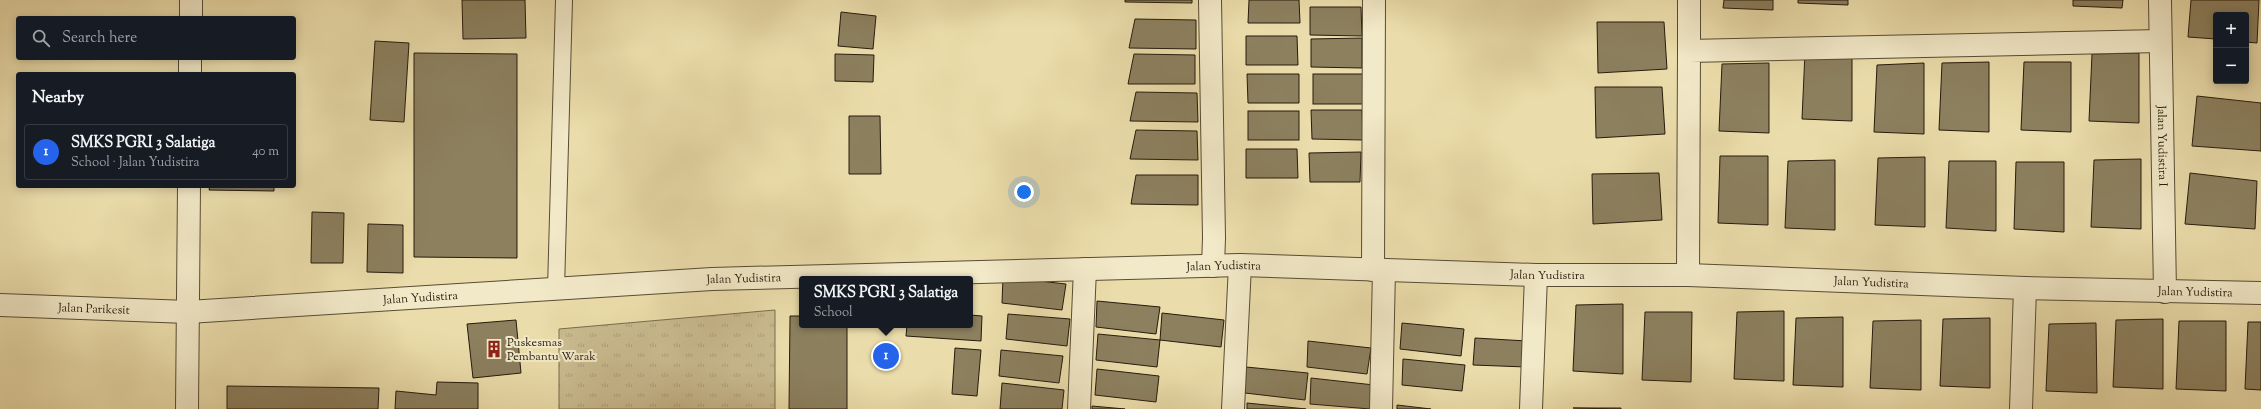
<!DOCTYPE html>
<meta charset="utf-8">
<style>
:root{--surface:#171b24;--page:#20242c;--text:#f1f3f6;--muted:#9ea1a6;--line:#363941;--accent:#2563eb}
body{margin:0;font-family:"Sorts Mill Goudy",serif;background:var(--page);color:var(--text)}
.controls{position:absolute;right:12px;top:12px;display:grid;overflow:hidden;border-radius:4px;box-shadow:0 2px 10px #0003}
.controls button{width:36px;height:36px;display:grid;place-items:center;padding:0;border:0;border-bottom:1px solid var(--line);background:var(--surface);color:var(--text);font:20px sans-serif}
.you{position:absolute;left:1024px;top:192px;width:14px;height:14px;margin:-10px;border:3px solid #fff;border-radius:50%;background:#1a73e8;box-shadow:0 0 0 6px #1a73e833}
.badge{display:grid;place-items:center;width:26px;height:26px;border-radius:50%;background:var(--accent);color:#fff;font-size:13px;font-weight:700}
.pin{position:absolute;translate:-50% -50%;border:2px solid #fff;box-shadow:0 1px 4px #0006}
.popup{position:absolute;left:799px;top:276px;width:174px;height:52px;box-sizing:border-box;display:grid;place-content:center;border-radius:4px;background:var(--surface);filter:drop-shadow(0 1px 3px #0005);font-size:13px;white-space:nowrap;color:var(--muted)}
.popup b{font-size:15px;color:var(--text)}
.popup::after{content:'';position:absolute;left:50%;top:100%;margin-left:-8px;border:8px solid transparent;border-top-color:var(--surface)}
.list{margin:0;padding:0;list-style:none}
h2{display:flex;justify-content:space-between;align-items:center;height:52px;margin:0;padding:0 16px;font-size:17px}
h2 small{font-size:13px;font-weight:400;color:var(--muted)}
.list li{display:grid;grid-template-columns:26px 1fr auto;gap:12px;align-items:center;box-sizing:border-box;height:56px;margin:0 8px 8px;padding:0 8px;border:1px solid var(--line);border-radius:4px}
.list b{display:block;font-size:15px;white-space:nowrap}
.list p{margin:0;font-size:13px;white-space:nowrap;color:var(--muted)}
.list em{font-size:13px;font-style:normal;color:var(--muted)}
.icon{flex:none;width:22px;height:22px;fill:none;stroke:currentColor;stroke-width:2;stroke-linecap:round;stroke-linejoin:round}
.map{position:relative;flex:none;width:2261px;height:409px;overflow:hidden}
.search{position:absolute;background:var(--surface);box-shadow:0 2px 10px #0003;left:16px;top:16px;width:280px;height:44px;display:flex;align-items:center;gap:10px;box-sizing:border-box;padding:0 14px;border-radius:4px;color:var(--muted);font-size:15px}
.panel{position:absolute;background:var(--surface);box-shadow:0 2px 10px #0003;left:16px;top:72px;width:280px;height:116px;border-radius:4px}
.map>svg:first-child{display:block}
.grass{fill:url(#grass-tufts);stroke:#786c4e}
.building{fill:#8c805f;stroke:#261b0c}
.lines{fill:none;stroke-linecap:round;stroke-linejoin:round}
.service-casing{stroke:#574c34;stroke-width:18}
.minor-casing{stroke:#574c34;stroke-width:24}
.service{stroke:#f2e9c8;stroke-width:16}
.minor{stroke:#f2e9c8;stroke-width:22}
.labels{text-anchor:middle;stroke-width:4;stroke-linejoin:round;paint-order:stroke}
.street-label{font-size:12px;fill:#261b0c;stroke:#f2e9c8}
.poi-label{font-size:12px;fill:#261b0c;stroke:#f2e9c8;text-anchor:start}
</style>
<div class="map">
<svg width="2261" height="409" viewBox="0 0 2261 409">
<defs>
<pattern id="grass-tufts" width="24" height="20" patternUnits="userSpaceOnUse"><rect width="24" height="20" fill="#cabc90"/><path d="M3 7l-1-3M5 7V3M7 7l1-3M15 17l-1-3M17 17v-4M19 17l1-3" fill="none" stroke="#ada17b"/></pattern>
</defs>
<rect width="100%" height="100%" fill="#ebddab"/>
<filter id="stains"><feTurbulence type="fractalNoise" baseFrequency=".005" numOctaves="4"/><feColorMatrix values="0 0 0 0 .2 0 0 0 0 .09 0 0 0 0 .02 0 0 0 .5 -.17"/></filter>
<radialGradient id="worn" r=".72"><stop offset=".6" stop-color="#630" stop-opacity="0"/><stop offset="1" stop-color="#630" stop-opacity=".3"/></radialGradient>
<path class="grass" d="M775 310V409H559V329Z"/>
<g class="building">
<path d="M462 0H525L526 38 463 39Z"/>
<path d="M1125 0H1192V3L1125 2Z"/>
<path d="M1249 0H1299L1300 23H1248Z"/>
<path d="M1724 0H1773V10L1723 8Z"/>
<path d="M1798 0H1848V5L1798 3Z"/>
<path d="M2073 0H2123L2122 8 2073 6Z"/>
<path d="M2191 0H2259L2257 43 2246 42V15H2216V39L2188 37Z"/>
<path d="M1310 7H1361L1362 36 1310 35Z"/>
<path d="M841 12 876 16 873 49 838 46Z"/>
<path d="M1135 19 1196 20V49L1129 48Z"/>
<path d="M1597 22H1664L1667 69 1598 73Z"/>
<path d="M1246 36H1297L1298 65H1246Z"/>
<path d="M1362 38V68L1311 67V39Z"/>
<path d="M375 41 409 43 404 122 370 120Z"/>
<path d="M1852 51V121L1802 119 1805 52Z"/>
<path d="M414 53 517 54V258L414 257Z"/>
<path d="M2139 53V123L2089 121 2092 54Z"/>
<path d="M835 54 874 55 873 82 835 81Z"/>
<path d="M1134 54 1195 55V84H1128Z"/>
<path d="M1989 62V132L1939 130 1942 63Z"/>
<path d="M2024 62H2071V132L2021 130Z"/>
<path d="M1769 63V133L1719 131 1722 64Z"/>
<path d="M1924 63V134L1874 132 1877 65Z"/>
<path d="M1247 74H1299V103H1248Z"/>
<rect x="1313" y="74" width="51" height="30"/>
<path d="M1595 87H1662L1665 134 1596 138Z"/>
<path d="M1136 92 1197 93 1198 122 1130 121Z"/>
<path d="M2197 96 2261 103V151L2192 146Z"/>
<path d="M1311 110H1362L1363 140 1312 139Z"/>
<rect x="1248" y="111" width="51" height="29"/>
<path d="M849 116H880L881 174H849Z"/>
<path d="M1136 130 1197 131 1198 160 1130 159Z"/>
<path d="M1246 149H1297L1298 178H1246Z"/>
<path d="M1361 152 1360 182H1310L1309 153Z"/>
<path d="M1720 156H1768V225L1718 223Z"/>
<path d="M1925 157V227L1875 225 1878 158Z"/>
<path d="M2141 159V229L2091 227 2094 160Z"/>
<path d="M1835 160V230L1785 228 1788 161Z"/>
<path d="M1949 161H1996V231L1946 228Z"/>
<path d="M2016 162H2064V232L2014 229Z"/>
<path d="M1659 173 1662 220 1593 224 1592 174Z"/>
<path d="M2190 173 2257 181 2255 229 2185 224Z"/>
<path d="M1136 175H1198V205L1131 204Z"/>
<path d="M210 186H274V191L209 190Z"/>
<path d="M312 212 344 213 343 263H311Z"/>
<path d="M368 224 403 225V273L367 272Z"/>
<path d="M1003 277 1066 284 1062 310 1002 303Z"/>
<path d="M1097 301 1160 307 1156 334 1096 327Z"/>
<path d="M1623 304V374L1573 371 1576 305Z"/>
<path d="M1784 311V381L1734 379 1737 312Z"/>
<path d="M1645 312H1692L1691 382 1642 380Z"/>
<path d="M1162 313 1224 320 1221 347 1160 340Z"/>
<path d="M1008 314 1070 319 1067 346 1006 339Z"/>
<path d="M970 315 982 316 981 341 906 336 907 325H970Z"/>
<path d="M790 316H802V325H847V409H789Z"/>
<path d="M1843 317V387L1793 385 1796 318Z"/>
<path d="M1990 318V388L1940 386 1943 319Z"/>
<path d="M2163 319V389L2113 387 2116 320Z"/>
<path d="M516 320 521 373 473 378 467 324Z"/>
<path d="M1921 320V390L1870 388 1873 321Z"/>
<path d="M2179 321H2226V391L2176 389Z"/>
<path d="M2248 322H2261V390L2245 389Z"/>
<path d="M1402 323 1464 329 1461 356 1400 349Z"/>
<path d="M2096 323 2097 393 2046 391 2049 324Z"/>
<path d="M1098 334 1160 340 1157 367 1096 360Z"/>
<path d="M1475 338 1527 341 1526 367 1473 365Z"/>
<path d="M1308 341 1371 348 1367 374 1307 367Z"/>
<path d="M955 348 981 350 977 396 952 394Z"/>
<path d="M1001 350 1063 356 1059 383 999 376Z"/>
<path d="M1403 359 1465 365 1462 391 1402 385Z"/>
<path d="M1246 367 1308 373 1305 400 1245 393Z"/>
<path d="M1097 369 1159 376 1156 402 1095 395Z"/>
<path d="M1311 378 1374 385 1370 409 1310 404Z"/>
<path d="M437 382 478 383V409H395L396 391 436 395Z"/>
<path d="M1002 383 1064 390 1062 409H1000Z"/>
<path d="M227 386 379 388 378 409H227Z"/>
<path d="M1247 403 1306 409H1247Z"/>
<path d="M1397 405 1431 409H1397Z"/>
<path d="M1092 406 1125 409H1092Z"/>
<path d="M1573 408H1621V409Z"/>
</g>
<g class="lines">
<g class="service-casing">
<path id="service" d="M556 289 564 0"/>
</g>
<g class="minor-casing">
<g id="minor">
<path d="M1210 0 1214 238 1213 266"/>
<path id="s1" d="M2160 0 2165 292"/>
<path d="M191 18V0"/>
<path d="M1689 51V0"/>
<path d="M190 74V58"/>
<path d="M1373 270 1374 0"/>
<path d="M1688 275 1689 51 2160 41"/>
<path id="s2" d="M0 305 188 312 712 279 1240 265 1536 275H1688L2025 288 2261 293"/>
<path d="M187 409 189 186"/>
<path d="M1079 409 1085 269"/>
<path d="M1233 409 1240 265"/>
<path d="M1381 409 1384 270"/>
<path d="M1531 409 1536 275"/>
<path d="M2021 409 2025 288"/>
</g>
</g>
<use href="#service" class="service"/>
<use href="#minor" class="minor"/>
</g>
<defs>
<g id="building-bare" transform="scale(1.38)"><path d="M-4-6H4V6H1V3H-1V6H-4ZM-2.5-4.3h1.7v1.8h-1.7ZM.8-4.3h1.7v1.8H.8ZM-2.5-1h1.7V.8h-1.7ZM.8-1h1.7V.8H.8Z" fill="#8f2418" stroke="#f2e9c8" stroke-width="2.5" paint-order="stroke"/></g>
</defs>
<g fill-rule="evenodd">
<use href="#building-bare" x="494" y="349"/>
</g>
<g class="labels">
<g class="street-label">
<text dy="4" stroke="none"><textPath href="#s1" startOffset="146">Jalan Yudistira I</textPath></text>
<text dy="4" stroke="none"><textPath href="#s2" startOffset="1225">Jalan Yudistira</textPath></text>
<text dy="4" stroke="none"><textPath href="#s2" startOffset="1549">Jalan Yudistira</textPath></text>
<text dy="4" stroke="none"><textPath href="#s2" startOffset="745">Jalan Yudistira</textPath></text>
<text dy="4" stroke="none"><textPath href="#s2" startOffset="1873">Jalan Yudistira</textPath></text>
<text dy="4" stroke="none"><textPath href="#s2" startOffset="2197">Jalan Yudistira</textPath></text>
<text dy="4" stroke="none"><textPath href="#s2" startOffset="421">Jalan Yudistira</textPath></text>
<text dy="4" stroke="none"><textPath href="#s2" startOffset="94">Jalan Parikesit</textPath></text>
</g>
<g class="poi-label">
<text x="507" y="346">Puskesmas<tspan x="507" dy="14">Pembantu Warak</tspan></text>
</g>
</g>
<rect width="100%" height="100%" filter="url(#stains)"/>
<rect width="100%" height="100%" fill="url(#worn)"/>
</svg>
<div class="controls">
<button>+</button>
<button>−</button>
</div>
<div class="you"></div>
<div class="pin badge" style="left:886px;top:356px">1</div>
<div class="popup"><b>SMKS PGRI 3 Salatiga</b>School</div>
<div class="search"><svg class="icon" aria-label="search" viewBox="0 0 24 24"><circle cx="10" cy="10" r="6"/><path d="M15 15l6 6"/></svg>Search here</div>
<section class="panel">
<h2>Nearby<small></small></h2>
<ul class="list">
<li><span class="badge">1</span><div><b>SMKS PGRI 3 Salatiga</b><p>School · Jalan Yudistira</p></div><em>40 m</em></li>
</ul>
</section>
</div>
